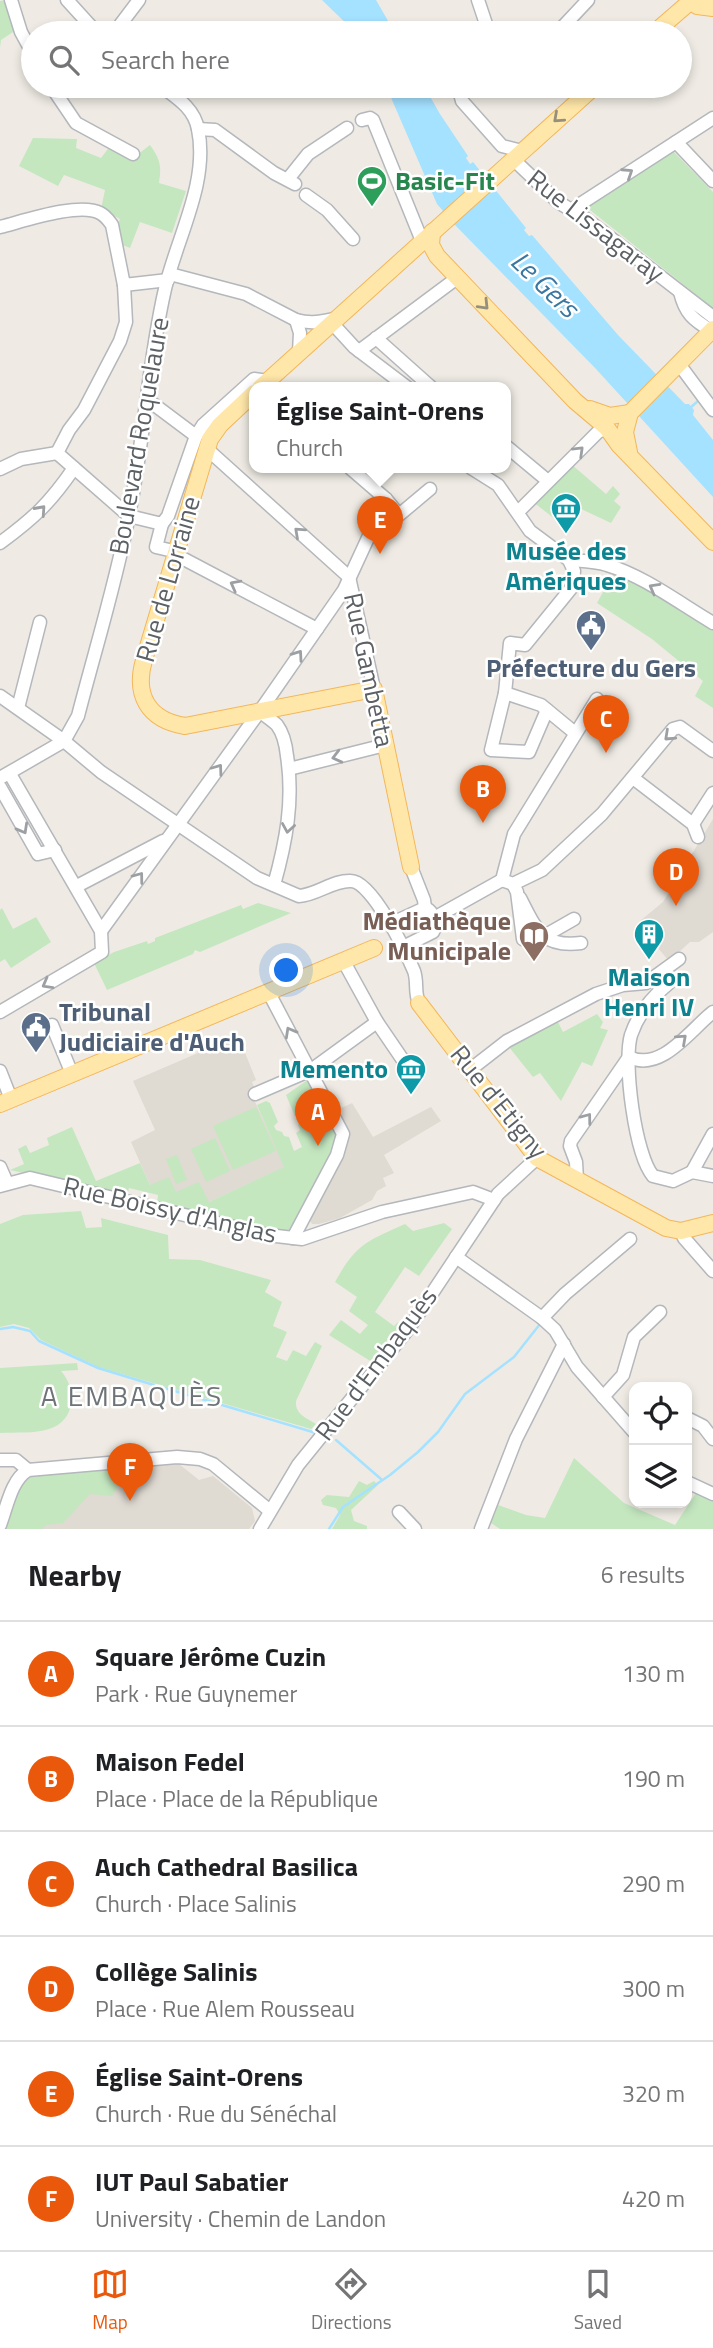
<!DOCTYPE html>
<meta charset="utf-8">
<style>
:root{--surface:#fff;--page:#f2f2f2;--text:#202124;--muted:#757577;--line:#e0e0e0;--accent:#ea580c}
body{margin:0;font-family:"Titillium Web",sans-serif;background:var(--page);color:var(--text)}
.controls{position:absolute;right:21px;bottom:21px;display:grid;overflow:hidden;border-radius:14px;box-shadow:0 4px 10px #0003}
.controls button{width:63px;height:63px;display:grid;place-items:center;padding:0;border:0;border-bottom:2px solid var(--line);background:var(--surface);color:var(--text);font:35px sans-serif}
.you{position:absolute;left:287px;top:971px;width:24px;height:24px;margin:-18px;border:5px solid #fff;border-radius:50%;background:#1a73e8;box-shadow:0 0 0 10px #1a73e833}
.badge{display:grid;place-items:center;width:46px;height:46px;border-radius:50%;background:var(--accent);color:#fff;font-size:23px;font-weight:700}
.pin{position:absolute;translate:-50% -58px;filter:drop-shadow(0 2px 4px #0008)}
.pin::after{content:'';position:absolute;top:37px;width:24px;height:21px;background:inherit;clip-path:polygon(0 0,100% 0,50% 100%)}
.popup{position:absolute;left:249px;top:382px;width:262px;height:91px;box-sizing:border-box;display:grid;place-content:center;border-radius:14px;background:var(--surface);filter:drop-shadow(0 2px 5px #0005);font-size:23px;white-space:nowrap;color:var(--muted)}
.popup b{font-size:26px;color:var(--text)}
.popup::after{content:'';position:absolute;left:50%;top:100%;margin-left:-14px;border:14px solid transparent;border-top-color:var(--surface)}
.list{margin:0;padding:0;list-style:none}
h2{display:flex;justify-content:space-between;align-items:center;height:91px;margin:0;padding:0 28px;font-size:30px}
h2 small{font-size:23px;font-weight:400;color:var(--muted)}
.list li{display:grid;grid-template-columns:46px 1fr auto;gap:21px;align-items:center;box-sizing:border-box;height:105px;padding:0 28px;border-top:2px solid var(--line)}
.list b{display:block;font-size:26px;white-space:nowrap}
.list p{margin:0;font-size:23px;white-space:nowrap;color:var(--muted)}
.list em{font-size:23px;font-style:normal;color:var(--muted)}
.icon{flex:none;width:38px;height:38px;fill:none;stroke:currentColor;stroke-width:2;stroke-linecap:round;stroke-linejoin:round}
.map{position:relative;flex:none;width:713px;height:1529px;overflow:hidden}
.search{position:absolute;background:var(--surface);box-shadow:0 4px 10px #0003;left:21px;right:21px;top:21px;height:77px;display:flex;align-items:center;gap:18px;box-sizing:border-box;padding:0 24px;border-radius:38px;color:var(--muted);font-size:26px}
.sheet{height:721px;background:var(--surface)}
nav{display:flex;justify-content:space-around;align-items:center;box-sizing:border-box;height:98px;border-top:2px solid var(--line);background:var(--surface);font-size:19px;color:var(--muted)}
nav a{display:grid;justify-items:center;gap:4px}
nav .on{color:var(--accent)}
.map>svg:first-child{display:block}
.education{fill:#dfdad2}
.green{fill:#c4e7c0}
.water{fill:#a4e2ff}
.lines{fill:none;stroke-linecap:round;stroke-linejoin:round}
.stream{stroke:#a4e2ff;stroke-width:2.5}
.minor-casing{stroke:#b4b7bb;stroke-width:15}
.major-casing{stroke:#f4b658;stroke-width:18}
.minor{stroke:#fff;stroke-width:12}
.major{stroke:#ffe7a9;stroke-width:16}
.oneway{stroke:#95907d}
.oneway2{stroke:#9da0a3}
.labels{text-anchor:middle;stroke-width:5;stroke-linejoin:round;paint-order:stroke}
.leisure-label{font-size:26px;font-weight:bold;fill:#27864d;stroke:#fff;text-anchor:start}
.street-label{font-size:26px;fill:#5c6165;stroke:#fff}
.culture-label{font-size:26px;font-weight:bold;fill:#0d838f;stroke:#fff}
.service-label{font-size:26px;font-weight:bold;fill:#4e5e75;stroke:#fff}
.education-label{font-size:26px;font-weight:bold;fill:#785e54;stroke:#fff;text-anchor:end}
.water-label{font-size:28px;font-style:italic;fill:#3977a1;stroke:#fff}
.neighbourhood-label{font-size:28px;letter-spacing:2px;fill:#6d7377;stroke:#fff}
</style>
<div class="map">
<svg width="713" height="1529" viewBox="0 0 713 1529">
<rect width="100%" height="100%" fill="#efebe4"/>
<g class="education">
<path d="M713 819V932L699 942H690L669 961 646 934 640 921 663 902Z"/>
<path d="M237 1033 256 1080 252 1082 255 1089 251 1093 285 1167 209 1202 150 1185 131 1142 155 1130 133 1081 198 1053 197 1050Z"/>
<path d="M352 1103 373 1137 431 1107 441 1121 384 1155 394 1173 383 1178 386 1186 377 1191 372 1200 340 1218 319 1224H312L309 1219 337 1110Z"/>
<path d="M179 1464 199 1480 213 1476 252 1508 255 1521 249 1529H6L21 1486 32 1475Z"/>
</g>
<g class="green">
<path d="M7 0 14 22 13 32 1 40 0 48V1Z"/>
<path d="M33 138 77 139 76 148 101 158 110 146 133 158 150 145C160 159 162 166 159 183L186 191 172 233 140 222 130 248 120 244 117 226 120 219 101 209 105 190 64 175 58 186 19 166Z"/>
<path d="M673 151 713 192V308L590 210V203Z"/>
<path d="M571 464 606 494 613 486 620 494 614 501 621 507 611 523 579 508 568 529 533 502Z"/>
<path d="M614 571 713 626V708L695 696 703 681 652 639 597 603 608 583H611Z"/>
<path d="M258 903 291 913 200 952 195 950 193 954 107 990 94 963 114 952 147 941 148 944 155 941V938L241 905 243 909Z"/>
<path d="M2 908 13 929 36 917 51 942 11 968 5 959 0 962V910Z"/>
<path d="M597 1014 603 1022 600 1028 608 1030 592 1066 582 1062 561 1101 540 1073 533 1077 509 1047 557 1020 563 1032Z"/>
<path d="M309 1079 337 1135 336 1145 291 1230 284 1232 157 1203 158 1195 129 1188 127 1196 10 1170 24 1164 18 1149 26 1145 30 1153 49 1145 47 1138 72 1127 96 1181 140 1163 150 1185 169 1177 176 1192 199 1182 209 1202 284 1167 257 1105 266 1101 270 1103 278 1122 274 1126 276 1130 282 1132 284 1136 289 1137 294 1151 302 1147 296 1133 300 1130 298 1125 302 1120 300 1117 295 1116 286 1095Z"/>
<path d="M256 1107 276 1151 233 1170 213 1126Z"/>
<path d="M215 1138 230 1171 206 1182 191 1149Z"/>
<path d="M177 1155 187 1180 176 1184 166 1159Z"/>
<path d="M81 1211 86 1228 102 1227 101 1218 168 1235 169 1259 200 1260 271 1280 265 1292 282 1302 273 1326 287 1332 276 1357 287 1361 293 1350 306 1356 315 1342 322 1346 296 1401C295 1414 305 1417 316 1424L311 1429 98 1367 41 1340 29 1328 14 1324 0 1327V1224L23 1215Z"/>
<path d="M444 1223 452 1229 419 1276 405 1267 375 1312 394 1326 398 1322 405 1327 375 1364 329 1335 341 1320 360 1334 368 1325 349 1311 357 1297 335 1282C356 1244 367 1241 405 1224L413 1231Z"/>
<path d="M77 1363 78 1370 61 1371C77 1389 76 1421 49 1429 35 1434 15 1432 0 1433V1368Z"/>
<path d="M574 1458 624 1503 675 1525 696 1493 713 1499V1529H500L491 1523 498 1505 526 1515 545 1518Z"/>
<path d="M114 1469 120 1483 112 1496 90 1494 63 1523 46 1525 42 1529H6L21 1486 32 1475Z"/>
<path d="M359 1481 367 1485 374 1481 378 1485 351 1510 354 1521 367 1526V1529H332L340 1515 336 1508 323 1505 321 1500 327 1495 349 1497Z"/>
</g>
<g class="water">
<path d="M322 0H376L395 33H356Z"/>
<path d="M386 86H424L440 114 468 156 466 158 470 164 473 162 526 228 524 230 529 236 532 235 618 335 685 404H689L694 410 693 415 713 440V497L596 369 456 226 437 204Z"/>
</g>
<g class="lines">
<g class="stream">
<path d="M690 408 698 401"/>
<path d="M0 1329 13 1327 30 1331 39 1341 98 1368 154 1385"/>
<path d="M158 1386 316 1433"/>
<path d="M336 1440 381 1479"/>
<path d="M329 1529 343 1507 390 1475 418 1452 438 1432 465 1394 514 1357 540 1324"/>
</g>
<g class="minor-casing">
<g id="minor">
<path d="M11 0 21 32 33 54"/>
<path d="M67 0 97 33"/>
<path d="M478 0 489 33"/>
<path d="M114 33 139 0"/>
<path d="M557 33 588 0"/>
<path d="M51 86 76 123 133 154"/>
<path d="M458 86 462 101 502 146 522 151"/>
<path d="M362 120 370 118 373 120 422 241"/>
<path d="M198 129 215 130 274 173 295 184"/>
<path d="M676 142 713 181"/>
<path d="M513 159 558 202 586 219 713 317"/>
<path d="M288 179 308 154 347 128"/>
<path d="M306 195 327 210 353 239"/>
<path d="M571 210 713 118"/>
<path d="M0 227C24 221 79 202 100 213 106 216 109 221 112 225L124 285 168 280"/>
<path d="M170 274 246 294 296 320C311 324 322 322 337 318"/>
<path d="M680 292C685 313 693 320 712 331"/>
<path d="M296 320 300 333 299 352"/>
<path d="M332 323 354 347 408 388"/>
<path d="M376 338 432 388"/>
<path d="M359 351 457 278"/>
<path d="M679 364 713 410"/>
<path d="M148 400 196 436"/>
<path d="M506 446 548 481"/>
<path d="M207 449 349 577 374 689"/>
<path d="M57 453 129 516 162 524 168 516 196 436 203 425 254 379 268 381 274 388"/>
<path d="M57 453 69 430 84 410 120 341 126 322 124 285"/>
<path d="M350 468 386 499 399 515 430 489"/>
<path d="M471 468 498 485 530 531 569 560 574 571 573 586 525 645 510 643 505 693 491 750 529 752 547 710"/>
<path d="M0 469 21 459 57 453"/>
<path d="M518 512 598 432 607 428"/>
<path d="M162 524 156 547 169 550"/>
<path d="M0 543C34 518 50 503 74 468"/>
<path d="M182 558 317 629"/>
<path d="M569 560C581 561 595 561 607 565 644 576 679 603 713 623"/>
<path d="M505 693 541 705 575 733"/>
<path d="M0 696 64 741 101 772 257 878 299 896C317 895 333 880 351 881 372 881 406 952 414 971 418 982 414 992 419 1003"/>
<path d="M18 708 40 622"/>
<path d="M260 711C265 716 272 720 277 725 283 733 286 746 287 756 294 801 286 842 274 885"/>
<path d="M289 769 385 745"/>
<path d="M0 778 64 741 78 716C95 650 116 583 129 515 144 441 148 362 165 289 177 237 209 183 198 129 194 108 177 98 161 86"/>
<path d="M633 778 693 824 698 837"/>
<path d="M0 787 38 854 55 850"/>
<path d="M693 824 713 793"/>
<path d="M411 867 424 900 425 908"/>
<path d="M502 880 513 884 542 870 602 814 673 729 680 727 713 751"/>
<path d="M502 880 514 834 597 699"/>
<path d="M513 884 517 892 523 939H539L574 919"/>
<path d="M77 886 163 841"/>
<path d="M520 898C536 929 542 948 581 943"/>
<path d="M434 918 502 880"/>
<path d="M390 924 425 908C432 910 434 918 436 925L433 932 401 948"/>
<path d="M101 931 260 711 344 590 386 499"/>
<path d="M344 962 377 1022 409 1069"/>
<path d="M669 983C652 997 638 1014 631 1035 623 1062 635 1155 653 1176L673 1181 692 1172 713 1176"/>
<path d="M269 993 343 1134 337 1155 293 1238"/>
<path d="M0 1012 102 952 101 931 10 774"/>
<path d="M52 1025 72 1074"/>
<path d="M629 1057C661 1073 691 1029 713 1012"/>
<path d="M471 1069 507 1041 596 994 623 985 646 983 679 959"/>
<path d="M0 1071 11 1099"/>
<path d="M255 1094 311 1070 377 1022"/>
<path d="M0 1167 7 1183"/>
<path d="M692 1172 713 1134"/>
<path d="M577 1180 576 1162 570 1146 571 1141 629 1057"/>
<path d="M0 1186 30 1178 268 1235 302 1239 382 1212 473 1192 494 1200"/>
<path d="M681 1231 684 1238 713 1271"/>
<path d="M456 1257 542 1318 555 1330 577 1367 634 1432"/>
<path d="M542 1318 565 1294 630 1239"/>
<path d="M603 1397 623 1375 634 1337 660 1312"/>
<path d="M687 1418 703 1426 713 1439"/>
<path d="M0 1460H16L28 1470"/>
<path d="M687 1482 713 1494"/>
<path d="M399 1512 415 1529"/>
<path d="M0 1525C7 1507 11 1480 28 1470L177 1457 200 1459 213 1464 270 1511"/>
<path d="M260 1529 298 1465 409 1328 498 1194 537 1158"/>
<path d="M481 1529 516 1439 564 1344"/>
</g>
</g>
<g class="major-casing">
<g id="major">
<path d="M690 0 697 6 713 8"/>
<path d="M654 33 691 1"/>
<path d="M432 232 431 245 437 256 575 401 607 428 619 445 713 542"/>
<path d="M260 388 595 86"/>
<path d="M254 393 220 425 210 439 144 660C134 695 148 720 185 726L374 689 411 867"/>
<path d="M590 409 610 416 630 413"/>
<path d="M629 452 625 432 630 413 713 329"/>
<path d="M419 1003 537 1158 666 1228 681 1231 713 1223"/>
<path d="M0 1104 374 948"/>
</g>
</g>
<use href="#minor" class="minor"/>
<use href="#major" class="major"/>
</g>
<defs><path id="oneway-chevron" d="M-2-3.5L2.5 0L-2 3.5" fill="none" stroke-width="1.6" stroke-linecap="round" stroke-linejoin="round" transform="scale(1.75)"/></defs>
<g class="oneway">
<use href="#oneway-chevron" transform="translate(558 118) rotate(138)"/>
<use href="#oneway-chevron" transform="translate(484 305) rotate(46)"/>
</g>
<g class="oneway2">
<use href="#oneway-chevron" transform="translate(628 173) rotate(-33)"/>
<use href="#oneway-chevron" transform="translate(579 451) rotate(-44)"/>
<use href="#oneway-chevron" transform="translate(41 510) rotate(-48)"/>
<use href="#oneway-chevron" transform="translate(299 532) rotate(-138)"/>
<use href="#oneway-chevron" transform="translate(235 585) rotate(-152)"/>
<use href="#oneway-chevron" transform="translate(654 588) rotate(-151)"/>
<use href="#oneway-chevron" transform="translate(298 655) rotate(-55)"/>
<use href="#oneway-chevron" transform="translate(669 736) rotate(137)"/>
<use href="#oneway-chevron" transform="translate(337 757) rotate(166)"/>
<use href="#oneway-chevron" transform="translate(218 769) rotate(-54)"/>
<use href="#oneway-chevron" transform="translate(288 828) rotate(99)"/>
<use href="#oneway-chevron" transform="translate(23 829) rotate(61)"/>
<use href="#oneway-chevron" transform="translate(139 877) rotate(-53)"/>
<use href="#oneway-chevron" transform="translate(47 984) rotate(151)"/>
<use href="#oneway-chevron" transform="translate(290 1032) rotate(-119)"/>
<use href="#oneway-chevron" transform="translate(682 1039) rotate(-42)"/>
<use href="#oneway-chevron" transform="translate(587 1118) rotate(-53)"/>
</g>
<defs>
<g id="stadium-pin" transform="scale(1.575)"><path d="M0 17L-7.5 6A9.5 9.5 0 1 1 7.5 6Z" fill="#2e9e5b" stroke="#fff"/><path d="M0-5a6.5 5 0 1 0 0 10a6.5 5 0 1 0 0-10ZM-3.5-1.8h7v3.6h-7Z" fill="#fff"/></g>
<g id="museum-pin" transform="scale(1.575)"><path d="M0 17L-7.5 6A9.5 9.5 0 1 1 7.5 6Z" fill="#0f9aa8" stroke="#fff"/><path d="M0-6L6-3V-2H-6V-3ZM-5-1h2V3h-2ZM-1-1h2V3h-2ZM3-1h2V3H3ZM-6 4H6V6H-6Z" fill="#fff"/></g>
<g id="civic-pin" transform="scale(1.575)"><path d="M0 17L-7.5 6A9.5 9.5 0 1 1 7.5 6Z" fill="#5c6f8a" stroke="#fff"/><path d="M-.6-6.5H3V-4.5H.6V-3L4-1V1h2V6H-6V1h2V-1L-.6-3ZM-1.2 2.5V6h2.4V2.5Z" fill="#fff"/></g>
<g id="building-pin" transform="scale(1.575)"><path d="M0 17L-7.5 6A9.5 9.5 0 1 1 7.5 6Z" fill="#0f9aa8" stroke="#fff"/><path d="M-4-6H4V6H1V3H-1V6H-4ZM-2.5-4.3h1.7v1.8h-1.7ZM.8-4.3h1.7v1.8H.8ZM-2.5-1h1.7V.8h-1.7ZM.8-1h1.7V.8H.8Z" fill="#fff"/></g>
<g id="library-pin" transform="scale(1.575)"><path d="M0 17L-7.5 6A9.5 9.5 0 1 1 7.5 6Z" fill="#8d6e63" stroke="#fff"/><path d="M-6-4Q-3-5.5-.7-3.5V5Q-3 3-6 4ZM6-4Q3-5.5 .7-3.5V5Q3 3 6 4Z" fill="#fff"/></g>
</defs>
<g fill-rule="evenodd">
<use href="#stadium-pin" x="372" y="181"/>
<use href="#museum-pin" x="566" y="508"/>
<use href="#civic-pin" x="591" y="625"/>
<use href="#building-pin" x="649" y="934"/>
<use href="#library-pin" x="534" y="936"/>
<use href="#civic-pin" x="36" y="1027"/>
<use href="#museum-pin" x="411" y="1069"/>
</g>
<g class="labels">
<g class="leisure-label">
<text x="395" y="190">Basic-Fit</text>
</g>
<g class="street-label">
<text transform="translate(596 226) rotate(38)" y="9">Rue Lissagaray</text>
<text transform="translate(139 436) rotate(-80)" y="9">Boulevard Roquelaure</text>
<text transform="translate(168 579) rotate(-74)" y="9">Rue de Lorraine</text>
<text transform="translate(369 670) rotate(78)" y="9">Rue Gambetta</text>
<text transform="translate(499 1102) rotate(51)" y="9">Rue d'Etigny</text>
<text transform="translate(170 1210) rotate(13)" y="9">Rue Boissy d'Anglas</text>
<text transform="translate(376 1364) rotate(-53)" y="9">Rue d'Embaquès</text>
</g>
<g class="culture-label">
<text x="566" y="560">Musée des<tspan x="566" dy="30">Amériques</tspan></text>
<text x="649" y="986">Maison<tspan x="649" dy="30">Henri IV</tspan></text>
<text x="388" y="1078" text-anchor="end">Memento</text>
</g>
<g class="service-label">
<text x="591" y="677">Préfecture du Gers</text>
<text x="59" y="1021" text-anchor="start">Tribunal<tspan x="59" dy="30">Judiciaire d'Auch</tspan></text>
</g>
<g class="education-label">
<text x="511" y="930">Médiathèque<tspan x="511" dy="30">Municipale</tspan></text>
</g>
<g class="water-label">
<text transform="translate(545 284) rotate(44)" y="10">Le Gers</text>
</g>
<g class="neighbourhood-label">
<text x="132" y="1406">A EMBAQUÈS</text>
</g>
</g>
</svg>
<div class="controls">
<button><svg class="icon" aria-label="locate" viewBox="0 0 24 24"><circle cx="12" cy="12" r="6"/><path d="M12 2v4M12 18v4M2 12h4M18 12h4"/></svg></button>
<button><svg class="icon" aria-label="layers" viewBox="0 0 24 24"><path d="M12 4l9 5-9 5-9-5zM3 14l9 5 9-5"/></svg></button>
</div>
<div class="you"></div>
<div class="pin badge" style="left:318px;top:1146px">A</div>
<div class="pin badge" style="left:483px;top:823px">B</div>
<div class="pin badge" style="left:606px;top:753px">C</div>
<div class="pin badge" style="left:676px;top:906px">D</div>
<div class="pin badge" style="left:380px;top:554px">E</div>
<div class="popup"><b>Église Saint-Orens</b>Church</div>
<div class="pin badge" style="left:130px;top:1501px">F</div>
<div class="search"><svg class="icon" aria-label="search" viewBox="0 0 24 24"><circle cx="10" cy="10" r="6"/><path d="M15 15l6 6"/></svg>Search here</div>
</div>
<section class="sheet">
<h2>Nearby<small>6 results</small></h2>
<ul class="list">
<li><span class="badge">A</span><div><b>Square Jérôme Cuzin</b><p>Park · Rue Guynemer</p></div><em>130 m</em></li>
<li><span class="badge">B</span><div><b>Maison Fedel</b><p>Place · Place de la République</p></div><em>190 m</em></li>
<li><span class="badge">C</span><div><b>Auch Cathedral Basilica</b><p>Church · Place Salinis</p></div><em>290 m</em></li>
<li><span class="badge">D</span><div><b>Collège Salinis</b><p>Place · Rue Alem Rousseau</p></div><em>300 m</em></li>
<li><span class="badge">E</span><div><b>Église Saint-Orens</b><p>Church · Rue du Sénéchal</p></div><em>320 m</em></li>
<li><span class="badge">F</span><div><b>IUT Paul Sabatier</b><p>University · Chemin de Landon</p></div><em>420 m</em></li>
</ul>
</section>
<nav>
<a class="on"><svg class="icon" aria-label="map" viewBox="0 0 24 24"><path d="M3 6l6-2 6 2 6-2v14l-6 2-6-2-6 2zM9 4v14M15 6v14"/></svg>Map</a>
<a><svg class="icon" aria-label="directions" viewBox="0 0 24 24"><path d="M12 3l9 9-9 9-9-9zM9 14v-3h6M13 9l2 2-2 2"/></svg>Directions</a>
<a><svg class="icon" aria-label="saved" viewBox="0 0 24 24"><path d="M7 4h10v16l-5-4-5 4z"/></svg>Saved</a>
</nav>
